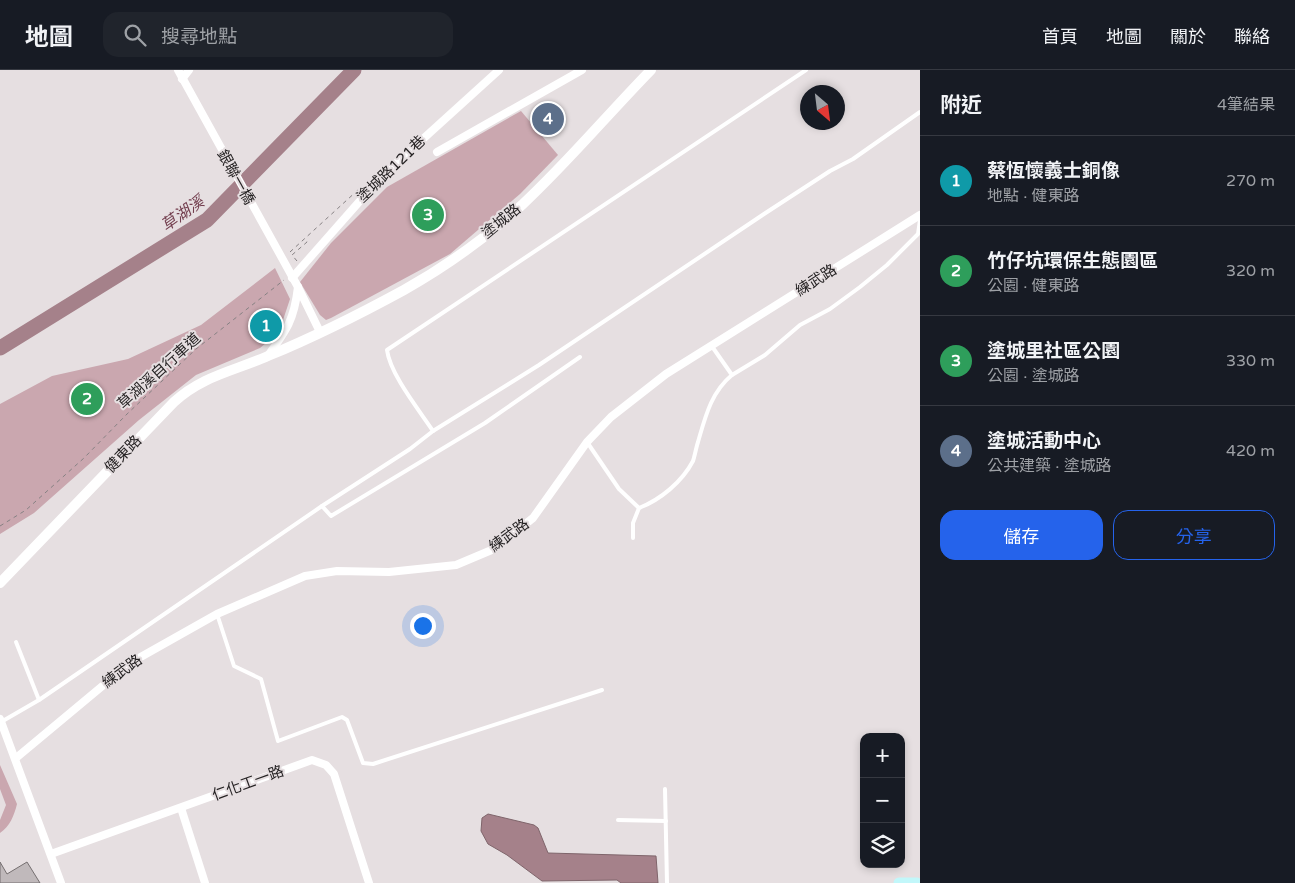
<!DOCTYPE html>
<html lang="zh-TW">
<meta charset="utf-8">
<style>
:root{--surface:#171b24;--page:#20242c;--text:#f1f3f6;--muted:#9ea1a6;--line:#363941;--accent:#2563eb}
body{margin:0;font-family:"Varela Round","Noto Sans TC",sans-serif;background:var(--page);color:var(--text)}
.controls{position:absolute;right:15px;bottom:15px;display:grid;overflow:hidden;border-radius:10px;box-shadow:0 2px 8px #0003}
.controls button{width:45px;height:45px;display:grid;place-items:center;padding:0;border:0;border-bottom:1px solid var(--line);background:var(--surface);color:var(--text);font:25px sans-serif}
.compass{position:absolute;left:800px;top:15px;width:45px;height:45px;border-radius:50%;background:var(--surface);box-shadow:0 2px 8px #0003;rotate:152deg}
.you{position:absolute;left:422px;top:555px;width:18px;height:18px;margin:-12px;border:4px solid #fff;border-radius:50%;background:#1a73e8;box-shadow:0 0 0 8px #1a73e833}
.badge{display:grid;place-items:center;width:32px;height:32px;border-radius:50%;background:var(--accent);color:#fff;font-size:16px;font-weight:700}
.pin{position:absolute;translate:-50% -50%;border:2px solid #fff;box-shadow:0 1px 5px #0006}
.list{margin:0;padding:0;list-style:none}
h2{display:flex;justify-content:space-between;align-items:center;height:65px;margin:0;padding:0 20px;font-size:21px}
h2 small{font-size:16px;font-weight:400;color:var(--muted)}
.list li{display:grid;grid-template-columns:32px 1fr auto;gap:15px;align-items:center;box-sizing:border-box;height:90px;padding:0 20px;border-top:1px solid var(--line)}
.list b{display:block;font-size:19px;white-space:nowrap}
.list p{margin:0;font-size:16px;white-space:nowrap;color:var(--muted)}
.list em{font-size:16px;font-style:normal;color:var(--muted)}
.actions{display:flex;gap:10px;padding:15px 20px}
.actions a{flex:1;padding:11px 0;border:1px solid var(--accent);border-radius:15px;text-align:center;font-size:18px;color:var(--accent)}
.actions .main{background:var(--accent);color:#fff}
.icon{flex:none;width:28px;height:28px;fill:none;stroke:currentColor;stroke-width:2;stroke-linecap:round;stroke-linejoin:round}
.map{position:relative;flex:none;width:920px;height:813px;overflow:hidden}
header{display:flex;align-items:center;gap:30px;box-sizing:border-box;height:70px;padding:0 25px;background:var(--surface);border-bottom:1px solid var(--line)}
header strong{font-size:24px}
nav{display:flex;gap:28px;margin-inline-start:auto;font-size:18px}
.search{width:350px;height:45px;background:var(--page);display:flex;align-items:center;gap:12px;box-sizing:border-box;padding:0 18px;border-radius:15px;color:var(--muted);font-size:19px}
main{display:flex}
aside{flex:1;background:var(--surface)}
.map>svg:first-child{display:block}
.green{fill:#caa7af}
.water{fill:#a5818a;stroke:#7f656b}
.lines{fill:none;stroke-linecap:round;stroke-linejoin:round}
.river{stroke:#a5818a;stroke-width:15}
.building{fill:#c0b9bb;stroke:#756f70}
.path{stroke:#868183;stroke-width:1;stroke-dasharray:4 4;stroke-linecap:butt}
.service{stroke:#fff;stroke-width:4}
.minor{stroke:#fff;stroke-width:8}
.tertiary{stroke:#fff;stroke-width:10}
.secondary{stroke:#c2f7fa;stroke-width:11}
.labels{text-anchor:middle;stroke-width:4;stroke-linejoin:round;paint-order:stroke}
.street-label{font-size:15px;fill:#262324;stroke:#e6dfe1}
.water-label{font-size:16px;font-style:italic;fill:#723d4d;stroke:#e6dfe1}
</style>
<header>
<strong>地圖</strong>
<div class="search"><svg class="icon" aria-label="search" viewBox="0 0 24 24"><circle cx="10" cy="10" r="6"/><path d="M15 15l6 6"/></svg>搜尋地點</div>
<nav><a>首頁</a><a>地圖</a><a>關於</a><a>聯絡</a></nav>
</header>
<main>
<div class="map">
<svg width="920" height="813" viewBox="0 0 920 813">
<rect width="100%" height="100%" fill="#e6dfe1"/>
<g class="green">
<path d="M521 41 558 85 520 124 450 184 331 248 326 250 320 245 300 212 331 173 387 117Z"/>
<path d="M275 198 290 229 282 253 272 268 260 278 196 305 139 350 34 443 0 464V334L52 306 128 289 201 255Z"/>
<path d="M0 695 17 734C14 746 10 756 0 763V750L6 735 0 719Z"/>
</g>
<path class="water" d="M488 744 534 755 538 758 548 783 656 786 658 813H621L617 810 542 811 507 785 488 774 481 761 482 748Z"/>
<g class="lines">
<path class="river" d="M0 278 207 150 354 0"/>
</g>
<g class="building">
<path d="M549 32 565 48 546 66 531 50Z"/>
<path d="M0 792 7 804 27 792 40 813H0Z"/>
</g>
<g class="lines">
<g class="path">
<path d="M290 182 359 119"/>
<path d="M297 191 292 185 307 172V168"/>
<path d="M0 456 26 440 84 388 126 345 196 279 284 210"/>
</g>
<g class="service">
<path d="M732 305 765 285 800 255 830 239 860 217 887 195 918 164 920 150"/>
<path d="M433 361C419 340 390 304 387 280L806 0"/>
<path d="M587 372 619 419 639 438C660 430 682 412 693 391 695 385 696 378 698 372 705 348 711 322 732 305L711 275"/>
<path d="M322 436 331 446 485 353 580 287"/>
<path d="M633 468V453L639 438"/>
<path d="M217 544 234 596 261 609 278 671 342 647 347 650 363 693 373 694 602 620"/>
<path d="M16 572 39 630"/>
<path d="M1 652 39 630 322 436 410 379 433 361 539 295 764 144 830 101 853 89 920 42"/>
<path d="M665 719 667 813"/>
<path d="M618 750 666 751"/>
</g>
<g class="minor">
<path d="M178 0 298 217 320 262"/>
<path d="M182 9 189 0"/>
<path d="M437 82 582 0"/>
<path d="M292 208 381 107 499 0"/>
<path d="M267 287C286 261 294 251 298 217"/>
<path d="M0 649 61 813"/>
<path d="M16 688 130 593 217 544 305 506 337 501 389 502 456 495 494 479 533 448 587 372 611 347 666 304 920 145"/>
<path d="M181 738 205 813"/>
<path d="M51 784 312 690 326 695 334 704 369 813"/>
</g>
<path class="tertiary" d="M0 513 174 332C202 306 234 301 268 286 314 267 360 244 404 220 445 197 489 165 523 134 568 92 608 44 651 0"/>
<path class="secondary" d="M899 813H917"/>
</g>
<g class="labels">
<g class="street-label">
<text transform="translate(391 99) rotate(-44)" y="5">塗城路121巷</text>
<text transform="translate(236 107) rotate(61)" y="5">銀聯一橋</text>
<text transform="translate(501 151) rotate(-39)" y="5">塗城路</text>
<text transform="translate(816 210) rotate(-32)" y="5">練武路</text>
<text transform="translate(159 301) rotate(-42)" y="5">草湖溪自行車道</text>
<text transform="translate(123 384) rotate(-46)" y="5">健東路</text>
<text transform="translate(509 465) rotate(-36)" y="5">練武路</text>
<text transform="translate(122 601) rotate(-36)" y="5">練武路</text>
<text transform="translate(248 713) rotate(-20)" y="5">仁化工一路</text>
</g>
<g class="water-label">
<text transform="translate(182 143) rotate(-35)" y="6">草湖溪</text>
</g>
</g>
</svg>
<div class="controls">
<button>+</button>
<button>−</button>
<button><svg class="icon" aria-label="layers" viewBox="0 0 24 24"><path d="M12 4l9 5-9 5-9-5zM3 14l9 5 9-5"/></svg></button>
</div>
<svg class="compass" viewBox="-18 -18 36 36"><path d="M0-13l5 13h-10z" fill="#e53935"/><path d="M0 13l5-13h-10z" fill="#9ea1a6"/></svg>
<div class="you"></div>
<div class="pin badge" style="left:266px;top:256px;background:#0f9aa8">1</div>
<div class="pin badge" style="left:87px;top:329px;background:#2e9e5b">2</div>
<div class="pin badge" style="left:428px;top:145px;background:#2e9e5b">3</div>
<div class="pin badge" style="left:548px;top:49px;background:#5c6f8a">4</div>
</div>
<aside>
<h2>附近<small>4筆結果</small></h2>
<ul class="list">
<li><span class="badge" style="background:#0f9aa8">1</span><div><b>蔡恆懷義士銅像</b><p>地點 · 健東路</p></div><em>270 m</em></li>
<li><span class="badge" style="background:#2e9e5b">2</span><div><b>竹仔坑環保生態園區</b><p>公園 · 健東路</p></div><em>320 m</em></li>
<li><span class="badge" style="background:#2e9e5b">3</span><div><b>塗城里社區公園</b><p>公園 · 塗城路</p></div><em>330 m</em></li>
<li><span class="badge" style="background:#5c6f8a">4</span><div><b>塗城活動中心</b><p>公共建築 · 塗城路</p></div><em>420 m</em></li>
</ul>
<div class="actions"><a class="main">儲存</a><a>分享</a></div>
</aside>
</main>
